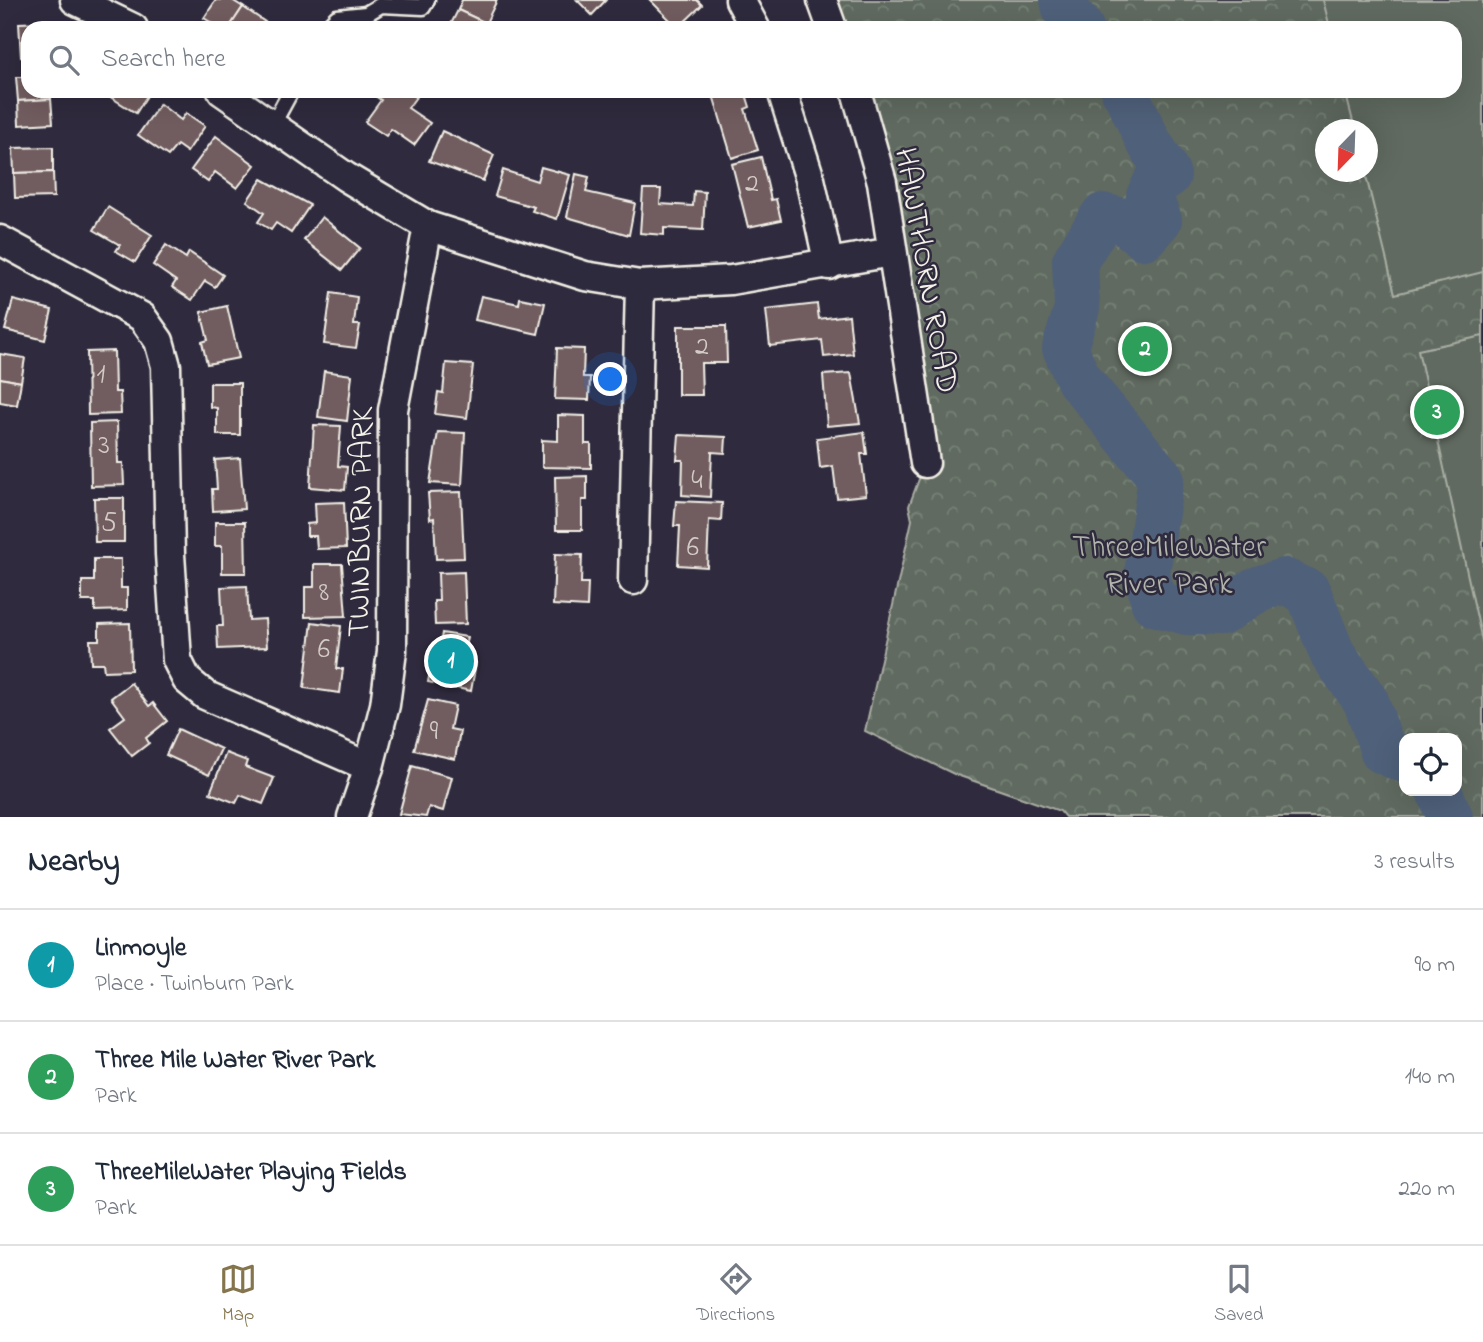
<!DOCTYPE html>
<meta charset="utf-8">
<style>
:root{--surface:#fff;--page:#f2f2f3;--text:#1f2937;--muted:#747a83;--line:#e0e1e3;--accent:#84754c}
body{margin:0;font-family:"Indie Flower",sans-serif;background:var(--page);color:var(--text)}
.controls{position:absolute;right:21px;bottom:21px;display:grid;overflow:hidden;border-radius:14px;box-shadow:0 7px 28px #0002}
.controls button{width:63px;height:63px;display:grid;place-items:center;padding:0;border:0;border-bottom:2px solid var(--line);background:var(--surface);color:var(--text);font:35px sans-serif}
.compass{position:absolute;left:1315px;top:119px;width:63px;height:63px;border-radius:50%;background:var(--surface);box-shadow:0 7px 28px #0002;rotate:203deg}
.you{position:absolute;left:611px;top:380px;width:24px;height:24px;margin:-18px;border:5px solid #fff;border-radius:50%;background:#1a73e8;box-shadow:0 0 0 10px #1a73e833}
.badge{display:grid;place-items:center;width:46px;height:46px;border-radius:50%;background:var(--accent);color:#fff;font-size:23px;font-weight:700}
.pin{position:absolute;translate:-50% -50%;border:4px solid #fff;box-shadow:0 2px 7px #0006}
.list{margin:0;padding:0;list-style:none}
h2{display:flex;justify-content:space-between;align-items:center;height:91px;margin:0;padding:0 28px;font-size:30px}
h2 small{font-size:23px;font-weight:400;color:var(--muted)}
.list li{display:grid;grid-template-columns:46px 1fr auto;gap:21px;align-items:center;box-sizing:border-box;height:112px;padding:0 28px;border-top:2px solid var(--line)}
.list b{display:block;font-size:26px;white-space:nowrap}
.list p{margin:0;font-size:23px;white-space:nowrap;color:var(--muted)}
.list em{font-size:23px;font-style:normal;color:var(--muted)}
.icon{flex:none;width:38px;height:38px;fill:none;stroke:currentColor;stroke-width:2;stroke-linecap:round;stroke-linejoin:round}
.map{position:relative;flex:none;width:1483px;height:817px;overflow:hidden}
.search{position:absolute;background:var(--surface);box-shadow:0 7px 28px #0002;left:21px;right:21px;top:21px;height:77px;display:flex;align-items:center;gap:18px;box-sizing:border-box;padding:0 24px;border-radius:21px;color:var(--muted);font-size:26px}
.sheet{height:427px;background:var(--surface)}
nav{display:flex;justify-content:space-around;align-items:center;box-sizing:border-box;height:98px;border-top:2px solid var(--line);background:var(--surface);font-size:19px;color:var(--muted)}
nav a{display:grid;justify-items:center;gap:4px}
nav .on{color:var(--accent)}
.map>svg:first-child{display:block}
.forest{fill:url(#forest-crowns);stroke:#aaaea4;stroke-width:2;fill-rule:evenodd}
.pitch{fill:#606b60;stroke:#aaaea4;stroke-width:2}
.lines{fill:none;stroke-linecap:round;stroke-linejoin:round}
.river{stroke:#50607a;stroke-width:46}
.building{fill:#715c5f;stroke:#f4f1e8;stroke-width:2}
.service-casing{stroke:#f4f1e8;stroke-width:19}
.minor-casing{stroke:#f4f1e8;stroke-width:33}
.service{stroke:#2f2a3d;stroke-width:14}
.minor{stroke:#2f2a3d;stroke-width:28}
.labels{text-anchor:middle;stroke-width:5;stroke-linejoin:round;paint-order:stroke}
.number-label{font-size:28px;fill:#d3ccc6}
.street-label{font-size:32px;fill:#f4f1e8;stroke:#2f2a3d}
.park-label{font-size:32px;fill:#b1b5ab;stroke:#2f2a3d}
</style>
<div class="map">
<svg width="1483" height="817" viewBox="0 0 1483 817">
<defs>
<pattern id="forest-crowns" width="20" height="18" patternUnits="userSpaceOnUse" patternTransform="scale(1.75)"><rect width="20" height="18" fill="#606b60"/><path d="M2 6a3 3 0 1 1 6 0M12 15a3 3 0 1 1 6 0" fill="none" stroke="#778177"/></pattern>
</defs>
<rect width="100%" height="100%" fill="#2f2a3d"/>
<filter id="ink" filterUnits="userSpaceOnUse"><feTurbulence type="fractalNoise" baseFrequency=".0143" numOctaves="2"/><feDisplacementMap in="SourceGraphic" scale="14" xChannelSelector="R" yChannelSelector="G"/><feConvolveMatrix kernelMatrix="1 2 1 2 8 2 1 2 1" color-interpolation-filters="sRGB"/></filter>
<g filter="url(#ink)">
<path class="forest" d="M836 0H1483V817H1065L1060 811 954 774 865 731 912 520 909 506 925 463 864 91H1455V28H845ZM1326 130H1368V172H1326ZM1404 738H1457V791H1404Z"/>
<g class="pitch">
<path d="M1323 0H1483V272L1395 294 1365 172 1368 130 1355 129 1345 91H1455V28H1330Z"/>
<path d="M1483 336V645L1418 350Z"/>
</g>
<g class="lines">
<g class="river">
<path d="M1063 0 1065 9 1081 28"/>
<path d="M1124 91C1133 106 1138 121 1146 136 1152 151 1161 157 1168 175L1155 184 1149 196 1159 220 1144 237 1124 221 1103 216 1075 261 1077 308 1065 348 1079 380 1161 478 1147 574 1154 603 1187 612 1221 613 1258 589 1284 581 1308 592 1332 653 1366 701 1383 751 1404 760"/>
<path d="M1439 791 1450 817"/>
</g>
</g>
<g class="building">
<path d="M216 0H232L243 7 229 28H220L204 18Z"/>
<path d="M462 0H497L486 23 458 10Z"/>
<path d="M577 0H606L592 15Z"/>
<path d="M650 0H697L702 5 678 28Z"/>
<path d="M243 7 265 22 260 28H229Z"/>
<path d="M458 10 486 23 484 28H449Z"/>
<path d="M44 22V28H28V56L21 57 19 23Z"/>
<path d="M16 77H28V91H51V99L18 101Z"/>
<path d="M101 91H150L136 113Z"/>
<path d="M378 91H408L416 97 408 108 430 123 414 145 391 129 386 136 365 122 381 100 375 96Z"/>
<path d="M725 91H745L750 107 745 109 758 150 732 158 713 95Z"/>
<path d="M51 99 53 123 19 125 18 101Z"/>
<path d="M160 104 181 120 186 113 205 126 187 152 177 145 168 156 138 135Z"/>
<path d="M442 131 494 155 483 181 429 161Z"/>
<path d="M216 136 255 165 237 188 215 172 208 182 191 170Z"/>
<path d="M53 147V172L14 173 13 148Z"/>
<path d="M761 157 771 200 776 199 781 220 748 227 732 164Z"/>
<path d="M541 167 570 175 557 219 532 211 534 207 495 196 503 170 537 181Z"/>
<path d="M53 172 54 197 15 198 14 173Z"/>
<path d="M576 174 589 177 586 192 635 203 629 235 567 217Z"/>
<path d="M262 179 310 205 291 233 276 223 271 230 258 222 264 213 247 201Z"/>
<path d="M643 189H661L660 204 693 206 694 191 705 192 703 230 664 228V235L640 233Z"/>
<path d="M108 207 152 235 135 262 116 251 120 245 94 230Z"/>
<path d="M322 217 360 248 342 270 304 240Z"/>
<path d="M166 245 186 258 189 252 223 275 215 287 205 281 192 300 172 287 176 281 153 265Z"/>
<path d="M331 293 357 297 354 325H360L356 348 324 344Z"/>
<path d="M481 296 519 304 520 298 545 303 538 334 475 320Z"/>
<path d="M13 300 52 310 45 340 5 330Z"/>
<path d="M817 304 819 319 849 315 853 354 824 357 822 340 770 346 766 310Z"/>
<path d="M227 306 239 358 207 364 202 342 208 340 201 312Z"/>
<path d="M678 326H726L727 363H701L702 395H678Z"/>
<path d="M557 348 584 349 583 377H590L589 400 555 399Z"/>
<path d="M114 351 115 392H120L121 414 88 415 87 352Z"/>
<path d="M0 354 25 358 21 382 0 378Z"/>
<path d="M446 363 473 365 467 418 435 414 438 392 443 393Z"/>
<path d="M324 371 352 375 347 421 318 417Z"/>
<path d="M851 373 860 423 827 426 823 375Z"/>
<path d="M0 378 21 382 17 405 0 402Z"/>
<path d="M210 383H240V435H217V408L210 407Z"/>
<path d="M558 415 585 416V444H591V468L542 467V440L558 441Z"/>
<path d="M117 422 118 463H123L124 485 91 486 90 423Z"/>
<path d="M314 425 341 426 338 466 347 467 345 490 310 487Z"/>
<path d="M438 432 465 433 462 485 430 483Z"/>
<path d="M864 432 867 454H861L866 495 837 498 833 466 820 468 817 438Z"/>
<path d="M679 435 726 437 725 453 712 452 710 497 682 495 683 460H677Z"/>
<path d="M240 458 244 509 213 511 212 489H217L215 460Z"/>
<path d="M587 476V500H582V530H556L555 477Z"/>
<path d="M461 492 464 558 436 559 434 518 430 519 428 493Z"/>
<path d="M94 498H124V542H95Z"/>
<path d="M676 501 722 503 721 521 709 520 707 567 678 565 680 526H674Z"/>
<path d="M344 502 346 548 317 549 316 536H307V524L316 523 315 503Z"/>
<path d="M215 522H245L246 573H222V546H215Z"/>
<path d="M555 554 582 555 581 583H588L587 607 553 605Z"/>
<path d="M94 559H121V588H127V610L95 611V601H82V581H94Z"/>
<path d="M314 564H342L346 616 305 617V587H314Z"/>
<path d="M464 572 466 624 435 625 434 601H439L438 573Z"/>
<path d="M247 586 249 620 265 619 267 647 218 649 217 626H223L221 587Z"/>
<path d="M312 622 341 626 336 669H343L340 693 304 688Z"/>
<path d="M130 623 131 670 104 671 103 663H91L90 640H99V624Z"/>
<path d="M442 633 467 637 463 661 476 663 471 691 428 682 432 661 437 662Z"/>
<path d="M131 683 149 706 153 703 167 721 146 738 149 743 132 756 110 728 125 717 111 698Z"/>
<path d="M428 700 455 706 450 729 460 731 455 759 414 750Z"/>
<path d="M178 729 221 749 209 775 166 755Z"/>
<path d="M226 753 247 761 245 767 274 778 263 804 240 795 236 803 210 793Z"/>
<path d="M412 766 452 777 443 811 429 807 426 817 399 814Z"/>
</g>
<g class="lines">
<g class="service-casing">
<g id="service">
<path d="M326 28 337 17 366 14 381 5 423 7 427 0"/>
<path d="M272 126 291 91"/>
</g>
</g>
<g class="minor-casing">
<g id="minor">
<path d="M75 0 133 28"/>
<path d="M740 0 755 28"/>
<path d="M822 0 832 28"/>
<path d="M222 91 346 177 428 226 585 276 640 285 731 280 892 252"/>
<path d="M782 91 810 179 829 265"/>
<path d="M856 91 882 182 925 463"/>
<path d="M0 240 142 317 159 341 166 366 170 554 177 660 187 680 205 695 369 767"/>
<path d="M633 580 640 285"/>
<path d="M352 817 369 767 385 705 392 651 393 410 428 226"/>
</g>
</g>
<use href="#service" class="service"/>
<use href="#minor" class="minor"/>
</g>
</g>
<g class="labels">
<g class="number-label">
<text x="752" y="191">2</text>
<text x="702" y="354">2</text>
<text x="101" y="382">1</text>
<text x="104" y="453">3</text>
<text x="697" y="488">4</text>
<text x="109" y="530">5</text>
<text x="693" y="555">6</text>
<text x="324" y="600">8</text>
<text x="324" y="657">6</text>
<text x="434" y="739">9</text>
</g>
<g class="street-label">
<text transform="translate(928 270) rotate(80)" y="11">HAWTHORN ROAD</text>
<text transform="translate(359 522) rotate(-89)" y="11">TWINBURN PARK</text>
</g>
<g class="park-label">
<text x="1169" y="556">ThreeMileWater<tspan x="1169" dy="37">River Park</tspan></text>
</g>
</g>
</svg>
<div class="controls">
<button><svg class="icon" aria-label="locate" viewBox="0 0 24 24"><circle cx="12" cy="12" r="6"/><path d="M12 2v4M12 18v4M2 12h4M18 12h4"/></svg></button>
</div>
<svg class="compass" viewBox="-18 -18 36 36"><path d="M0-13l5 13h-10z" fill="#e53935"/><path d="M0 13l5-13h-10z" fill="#747a83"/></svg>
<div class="you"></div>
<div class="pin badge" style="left:451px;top:661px;background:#0f9aa8">1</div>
<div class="pin badge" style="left:1145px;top:349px;background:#2e9e5b">2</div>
<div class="pin badge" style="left:1437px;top:412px;background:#2e9e5b">3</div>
<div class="search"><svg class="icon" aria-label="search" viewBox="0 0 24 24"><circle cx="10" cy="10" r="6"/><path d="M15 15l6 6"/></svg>Search here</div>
</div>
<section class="sheet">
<h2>Nearby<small>3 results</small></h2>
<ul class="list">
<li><span class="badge" style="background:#0f9aa8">1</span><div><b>Linmoyle</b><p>Place · Twinburn Park</p></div><em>90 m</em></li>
<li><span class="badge" style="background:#2e9e5b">2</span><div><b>Three Mile Water River Park</b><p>Park</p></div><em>140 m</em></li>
<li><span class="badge" style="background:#2e9e5b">3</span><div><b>ThreeMileWater Playing Fields</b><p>Park</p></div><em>220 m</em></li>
</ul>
</section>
<nav>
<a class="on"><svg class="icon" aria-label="map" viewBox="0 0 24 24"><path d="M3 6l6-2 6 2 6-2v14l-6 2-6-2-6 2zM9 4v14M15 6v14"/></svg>Map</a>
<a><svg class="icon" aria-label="directions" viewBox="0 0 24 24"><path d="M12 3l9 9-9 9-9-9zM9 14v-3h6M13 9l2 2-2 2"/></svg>Directions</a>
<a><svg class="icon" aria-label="saved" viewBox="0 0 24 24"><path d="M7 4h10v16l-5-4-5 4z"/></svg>Saved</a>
</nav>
